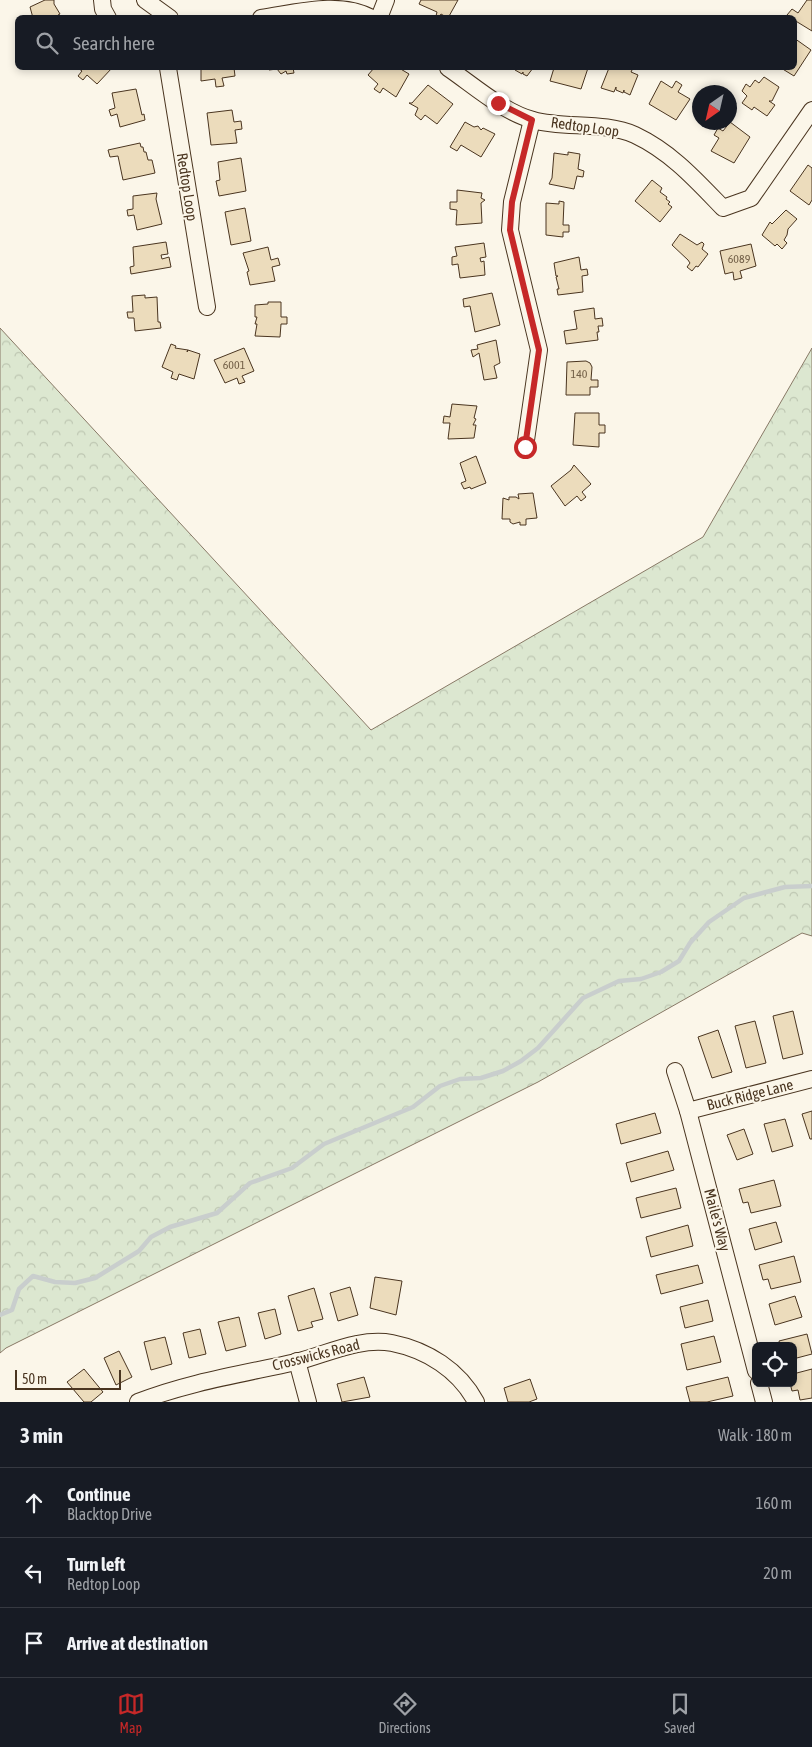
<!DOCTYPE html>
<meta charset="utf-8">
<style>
:root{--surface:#171b24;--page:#242831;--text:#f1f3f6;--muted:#9ea1a6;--line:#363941;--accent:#c62828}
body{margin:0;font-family:"Asap Condensed",sans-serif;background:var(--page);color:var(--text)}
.controls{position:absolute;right:15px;bottom:15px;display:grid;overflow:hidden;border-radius:8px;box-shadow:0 2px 8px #0003}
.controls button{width:45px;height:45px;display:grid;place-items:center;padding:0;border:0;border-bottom:1px solid var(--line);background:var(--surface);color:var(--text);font:25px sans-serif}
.compass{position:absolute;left:692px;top:85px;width:45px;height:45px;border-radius:50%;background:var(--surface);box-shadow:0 2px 8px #0003;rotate:214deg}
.scale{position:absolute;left:15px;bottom:12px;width:106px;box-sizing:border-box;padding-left:5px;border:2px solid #4a3520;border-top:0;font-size:14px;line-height:18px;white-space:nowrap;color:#4a3520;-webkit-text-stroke:4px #fbf6e9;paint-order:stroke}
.stop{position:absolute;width:15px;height:15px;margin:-11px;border:4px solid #c62828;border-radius:50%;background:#fff}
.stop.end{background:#c62828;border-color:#fff;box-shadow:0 1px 5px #0008}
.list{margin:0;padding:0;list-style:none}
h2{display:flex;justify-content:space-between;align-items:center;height:65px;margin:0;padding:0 20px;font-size:21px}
h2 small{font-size:16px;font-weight:400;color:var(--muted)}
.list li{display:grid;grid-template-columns:32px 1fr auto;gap:15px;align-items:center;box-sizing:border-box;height:70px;padding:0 20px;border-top:1px solid var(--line)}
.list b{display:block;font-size:19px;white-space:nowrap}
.list p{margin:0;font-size:16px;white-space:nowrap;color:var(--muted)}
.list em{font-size:16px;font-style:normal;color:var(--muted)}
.icon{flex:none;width:28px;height:28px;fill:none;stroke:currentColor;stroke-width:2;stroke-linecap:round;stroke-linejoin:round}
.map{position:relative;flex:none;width:812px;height:1402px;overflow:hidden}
.search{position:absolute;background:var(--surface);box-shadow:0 2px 8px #0003;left:15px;right:15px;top:15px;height:55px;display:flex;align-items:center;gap:12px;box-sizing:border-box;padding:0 18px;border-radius:8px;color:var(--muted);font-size:19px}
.sheet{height:275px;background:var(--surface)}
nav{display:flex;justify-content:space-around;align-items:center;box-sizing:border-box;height:70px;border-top:1px solid var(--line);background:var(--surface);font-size:14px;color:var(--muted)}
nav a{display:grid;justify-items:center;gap:2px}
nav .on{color:var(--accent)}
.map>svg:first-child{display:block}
.forest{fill:url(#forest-crowns);stroke:#887966}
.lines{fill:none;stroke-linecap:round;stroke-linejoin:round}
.stream{stroke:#c9cecd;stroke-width:4.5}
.building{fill:#ecdcbc;stroke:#4a3520}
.minor-casing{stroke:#4a3520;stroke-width:18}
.minor{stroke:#fbf6e9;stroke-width:16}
.route{stroke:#c62828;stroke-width:6}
.labels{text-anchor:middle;stroke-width:4;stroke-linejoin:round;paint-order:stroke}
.number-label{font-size:12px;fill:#725f47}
.street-label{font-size:15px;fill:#4a3520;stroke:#fbf6e9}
</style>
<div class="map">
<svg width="812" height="1402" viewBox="0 0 812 1402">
<defs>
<pattern id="forest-crowns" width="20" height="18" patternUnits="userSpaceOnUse" patternTransform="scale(1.25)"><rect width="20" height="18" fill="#dce7d0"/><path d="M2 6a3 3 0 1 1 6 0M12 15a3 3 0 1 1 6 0" fill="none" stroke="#bec7b2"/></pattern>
</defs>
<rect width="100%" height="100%" fill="#fbf6e9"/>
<path class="forest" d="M0 328 371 730 703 537 812 348V936L802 933 538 1082 6 1348 0 1353Z"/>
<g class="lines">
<path class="stream" d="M0 1315 12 1310 19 1289 33 1276 55 1282 75 1283 95 1278 139 1251 151 1237 170 1227 217 1213 250 1183 292 1168 324 1144 413 1107 440 1086 460 1079 481 1078 503 1071 521 1061 538 1048 583 998 619 981 641 979 661 972 679 961 690 943 709 922 744 898 785 887 812 886"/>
</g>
<g class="building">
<path d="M45 0H54V4L60 14 58 15 62 18H33L30 7Z"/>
<path d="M421 0H458L448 18 441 14 439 17 436 16 437 12 419 4Z"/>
<path d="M807 0H812V31L794 20V18L787 15 792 9 798 13Z"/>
<path d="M794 38 811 50 794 76 781 68H794Z"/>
<path d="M78 68H112L97 84 87 75 83 80 78 76 82 71Z"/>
<path d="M201 68H234L235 76 222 78 224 86 216 87 215 79 201 81Z"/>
<path d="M269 68H293L294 73 287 74 286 71 281 74 277 69 269 70Z"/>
<path d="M374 68H399L409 74 396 97 383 88 380 93 374 89 378 84 368 75Z"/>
<path d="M515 68H533L527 76 523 74V72L522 74 515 70Z"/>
<path d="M554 68H588L581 89 550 81Z"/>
<path d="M609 68H633L631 72 638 75 630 95 624 92V90L623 93 616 90V87L614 92 601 88Z"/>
<path d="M764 77 779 87 772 101H769L775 105 767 116 754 107 752 110 742 103 747 96 742 91 746 84 750 87 755 80 759 83Z"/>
<path d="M661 81 672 88 676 81 682 85 678 92 690 99 676 120 649 104Z"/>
<path d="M428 85 453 104 437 124 425 115 421 120 415 115 418 108 409 103H412Z"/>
<path d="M136 89 142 115 144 114 145 120 120 127 117 114 111 116 109 110 115 108 112 93Z"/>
<path d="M232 110 234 122 241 121 242 129 235 130 237 143 211 145 207 113Z"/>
<path d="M465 122 474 127 478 126 481 130 483 128 495 134 481 157 461 145 457 151 450 147Z"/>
<path d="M730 122 750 137 734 163 711 151 719 138 714 135 718 128 723 131Z"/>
<path d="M140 143 141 147H143L144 152H146L148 160H152L155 173 123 180 118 156 110 157 108 150Z"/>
<path d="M568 152 580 154 578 169 584 171 583 177 577 176 574 189 549 184 552 178 554 153 568 155Z"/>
<path d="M241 158 246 191 219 196 216 181 220 180 218 162Z"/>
<path d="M808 165 812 168V200L809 205 790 191Z"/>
<path d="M652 180 662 188 660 192 667 197 666 199 670 202 668 204 672 207 660 222 635 201Z"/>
<path d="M457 190 482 193 481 198 485 200 481 203 482 223 456 225 457 210 450 209V202H457Z"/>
<path d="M157 193 156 199 162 224 137 230 134 215 128 216 127 210 133 209V196Z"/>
<path d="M559 201 564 202 563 225H569V232H563V237L546 235V203L559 204Z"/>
<path d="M245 208 251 241 231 245 225 212Z"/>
<path d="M786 210 797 219 788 229 787 235 784 240 787 243 782 249 777 244 775 246 762 235 770 222 772 224Z"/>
<path d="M680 234 697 245 702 242 704 244 702 249 708 254 698 267 696 266 692 271 687 267 690 263 688 260 672 245Z"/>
<path d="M166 242 168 254 161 255 162 259 169 257 171 267 131 274 130 267 134 266 133 247Z"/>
<path d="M484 243 486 257 480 258 481 262 484 261 485 275 460 278 458 264 452 265V257L457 256 455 247Z"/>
<path d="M751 244 756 266 740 271 742 278 734 280 733 272 725 274 720 251Z"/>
<path d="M268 247 271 260 278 258 280 265 272 267 275 281 250 285 247 272 249 271 243 253Z"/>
<path d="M579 257 581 270 587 269 588 275 582 276 583 292 558 295 557 289H559L556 277 558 276H556L554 263Z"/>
<path d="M492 293 500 325 475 332 470 306 464 307 463 299Z"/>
<path d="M145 295V298L157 297 158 322H160L161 328 135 331 134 318H128L127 312H133L132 296Z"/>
<path d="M268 302H281V317H287V324H281L280 337 255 336 257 324H255L257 317H255V305L268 304Z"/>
<path d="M594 308 595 319 602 318 603 326H598L599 332H597L598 340 566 344 564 331 577 329 574 311Z"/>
<path d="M496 340 500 363 494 366 497 378 484 380 479 353 473 357 471 350 478 349 477 345Z"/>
<path d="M171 344 176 346 175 348 188 350 187 352 188 350 200 354 194 379 179 374 177 380 171 378 173 372 162 367Z"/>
<path d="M244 348 254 371 242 376 245 382 239 384 237 378 225 383 214 360Z"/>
<path d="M586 361 590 363 592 367 591 380H598V387H590V395H566L567 362Z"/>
<path d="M452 404 477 406 474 418 476 419 473 425H476L474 438 448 439 450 423H443L444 416 450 417Z"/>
<path d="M575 413H599V425H605V433H599V447L573 445Z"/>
<path d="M476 456 486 483 471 489 470 487 464 489 461 483 466 481 460 463Z"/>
<path d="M574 465 591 484 582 492 586 497 581 501 577 496 565 506 551 486 571 470Z"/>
<path d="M533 493 537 518 526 519V525H520V522L513 524 510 522V519H502L503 498 509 500V497H516L519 499 518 494Z"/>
<path d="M793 1011 803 1054 783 1059 773 1016Z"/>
<path d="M755 1021 766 1063 746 1068 735 1026Z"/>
<path d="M718 1030 732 1072 712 1078 698 1037Z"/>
<path d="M812 1111V1139H810L802 1114Z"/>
<path d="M655 1113 661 1133 621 1144 616 1124Z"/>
<path d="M785 1119 793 1146 772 1152 764 1124Z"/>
<path d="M744 1129 753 1154 737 1160 727 1135Z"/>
<path d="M668 1151 674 1170 631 1182 626 1163Z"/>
<path d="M774 1180 781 1206 751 1213 748 1202 743 1203 739 1189Z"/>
<path d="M676 1188 681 1208 641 1218 636 1198Z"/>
<path d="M776 1222 782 1242 755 1250 749 1229Z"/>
<path d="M688 1225 693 1246 651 1257 646 1237Z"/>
<path d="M794 1256 801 1282 771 1289 768 1279 763 1280 759 1265Z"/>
<path d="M698 1265 703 1283 661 1294 656 1275Z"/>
<path d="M375 1277 402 1281 396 1315 370 1308Z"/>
<path d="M350 1287 358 1315 338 1321 330 1293Z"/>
<path d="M314 1288 323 1319 311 1322 313 1327 298 1331 288 1296Z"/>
<path d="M795 1296 802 1317 775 1325 769 1304Z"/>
<path d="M708 1300 713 1321 685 1328 680 1307Z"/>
<path d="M275 1309 281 1334 265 1339 258 1313Z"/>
<path d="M239 1317 246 1346 226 1351 218 1322Z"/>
<path d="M200 1329 206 1354 189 1358 183 1333Z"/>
<path d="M807 1334 812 1354 793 1359V1346H780L779 1341Z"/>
<path d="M714 1336 721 1362 687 1370 681 1344Z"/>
<path d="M165 1337 172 1364 151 1370 144 1342Z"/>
<path d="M119 1351 132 1377 116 1385 104 1358Z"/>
<path d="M84 1369 103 1392 91 1402H84L67 1382Z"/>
<path d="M812 1369V1398L800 1400 798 1390 792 1391 790 1383H793V1374Z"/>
<path d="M364 1377 370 1397 342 1402 337 1384Z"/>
<path d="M728 1377 733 1396 707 1402H690L686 1387Z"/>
<path d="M530 1379 537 1399 529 1402H508L504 1388Z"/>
</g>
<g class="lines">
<g class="minor-casing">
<g id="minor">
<path d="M102 0 103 9 108 18"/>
<path d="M145 0 170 18"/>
<path d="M261 18C296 13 339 0 372 18"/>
<path d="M379 18 386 0"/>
<path d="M168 68 207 307"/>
<path d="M448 68C473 85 503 112 533 120 564 129 604 121 635 135 671 152 696 180 723 208L751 198 812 110"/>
<path d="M525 447 539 350 510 230 512 202 532 120"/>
<path d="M675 1071 688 1111 756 1371"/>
<path d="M688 1111 812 1079"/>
<path d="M297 1361 308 1402"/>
<path d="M759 1383 764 1402"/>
<path d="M138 1402C189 1382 242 1374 296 1362 327 1354 360 1337 392 1343 427 1350 459 1370 476 1402"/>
</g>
</g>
<use href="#minor" class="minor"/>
</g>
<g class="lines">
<path class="route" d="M498 103 532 120 512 202 510 230 539 350 525 447"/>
</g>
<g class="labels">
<g class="number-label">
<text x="739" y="263">6089</text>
<text x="234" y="369">6001</text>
<text x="579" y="378">140</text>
</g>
<g class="street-label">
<text transform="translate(585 127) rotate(8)" y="5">Redtop Loop</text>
<text transform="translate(187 187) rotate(81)" y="5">Redtop Loop</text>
<text transform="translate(750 1095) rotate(-14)" y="5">Buck Ridge Lane</text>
<text transform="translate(717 1220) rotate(75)" y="5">Maile's Way</text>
<text transform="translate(316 1355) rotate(-14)" y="5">Crosswicks Road</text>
</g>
</g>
</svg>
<div class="controls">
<button><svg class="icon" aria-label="locate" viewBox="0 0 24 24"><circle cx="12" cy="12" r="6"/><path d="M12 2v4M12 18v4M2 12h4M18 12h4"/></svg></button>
</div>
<svg class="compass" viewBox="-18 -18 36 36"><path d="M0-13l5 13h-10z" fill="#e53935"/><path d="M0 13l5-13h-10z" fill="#9ea1a6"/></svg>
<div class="scale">50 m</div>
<div class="stop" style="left:525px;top:447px"></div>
<div class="stop end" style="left:498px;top:103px"></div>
<div class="search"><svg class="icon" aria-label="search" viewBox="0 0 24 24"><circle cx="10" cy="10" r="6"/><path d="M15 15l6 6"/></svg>Search here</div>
</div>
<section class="sheet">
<h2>3 min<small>Walk · 180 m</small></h2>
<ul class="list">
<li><svg class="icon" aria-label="ahead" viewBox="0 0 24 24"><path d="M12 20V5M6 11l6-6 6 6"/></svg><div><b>Continue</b><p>Blacktop Drive</p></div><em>160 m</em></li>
<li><svg class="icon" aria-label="left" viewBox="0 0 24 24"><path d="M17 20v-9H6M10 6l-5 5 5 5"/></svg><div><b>Turn left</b><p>Redtop Loop</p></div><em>20 m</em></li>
<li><svg class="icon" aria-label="arrive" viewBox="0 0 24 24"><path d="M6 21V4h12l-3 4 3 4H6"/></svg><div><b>Arrive at destination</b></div></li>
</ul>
</section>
<nav>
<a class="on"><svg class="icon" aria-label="map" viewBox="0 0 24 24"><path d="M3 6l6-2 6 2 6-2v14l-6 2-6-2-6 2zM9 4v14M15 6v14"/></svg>Map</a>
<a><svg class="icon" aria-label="directions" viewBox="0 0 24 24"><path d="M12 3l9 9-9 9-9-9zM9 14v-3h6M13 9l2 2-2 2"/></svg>Directions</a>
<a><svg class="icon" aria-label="saved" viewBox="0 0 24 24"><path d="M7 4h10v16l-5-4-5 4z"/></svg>Saved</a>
</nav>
